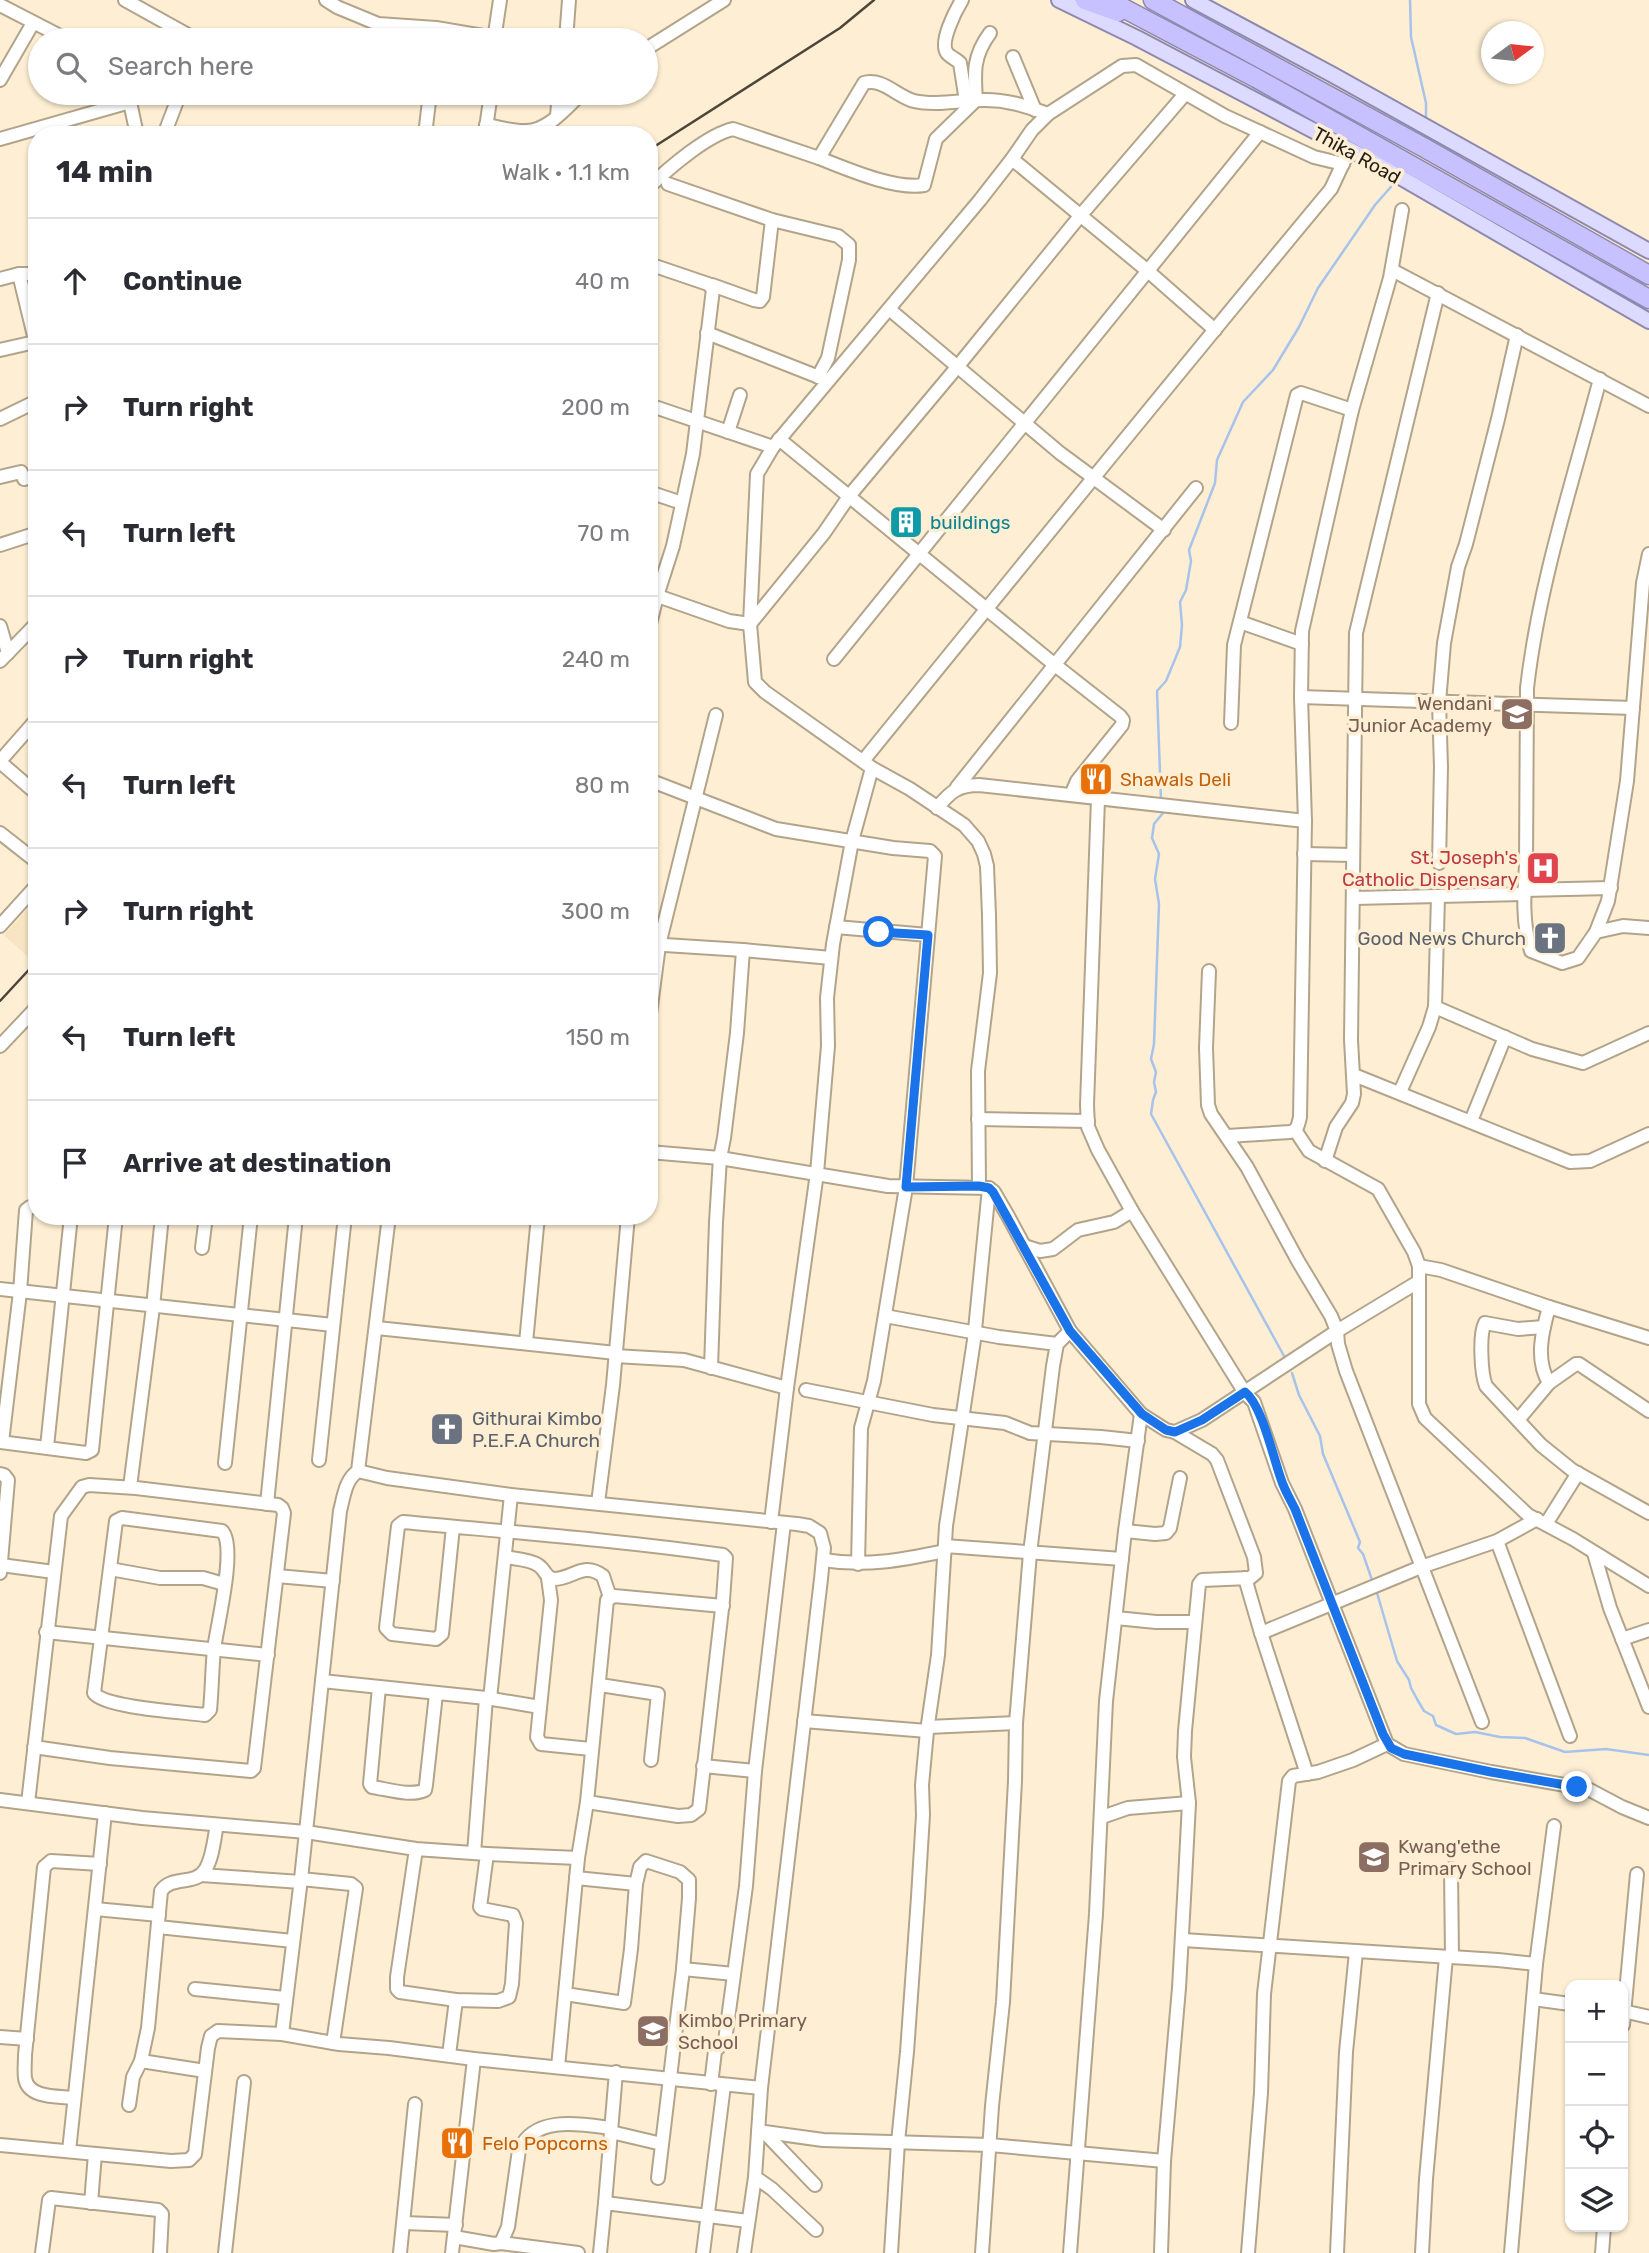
<!DOCTYPE html>
<meta charset="utf-8">
<style>
:root{--surface:#fff;--page:#f7f7f7;--text:#2b2b33;--muted:#7c7c81;--line:#e1e1e2}
body{margin:0;font-family:Rubik,sans-serif;background:var(--page);color:var(--text)}
.controls{position:absolute;right:21px;bottom:21px;display:grid;overflow:hidden;border-radius:14px;box-shadow:0 2px 5px #0004}
.controls button{width:63px;height:63px;display:grid;place-items:center;padding:0;border:0;border-bottom:2px solid var(--line);background:var(--surface);color:var(--text);font:35px sans-serif}
.compass{position:absolute;left:1481px;top:21px;width:63px;height:63px;border-radius:50%;background:var(--surface);box-shadow:0 2px 5px #0004;rotate:75deg}
.stop{position:absolute;width:21px;height:21px;margin:-16px;border:5px solid #1a73e8;border-radius:50%;background:#fff}
.stop.end{background:#1a73e8;border-color:#fff;box-shadow:0 2px 7px #0008}
.list{margin:0;padding:0;list-style:none}
h2{display:flex;justify-content:space-between;align-items:center;height:91px;margin:0;padding:0 28px;font-size:30px}
h2 small{font-size:23px;font-weight:400;color:var(--muted)}
.list li{display:grid;grid-template-columns:46px 1fr auto;gap:21px;align-items:center;box-sizing:border-box;height:126px;padding:0 28px;border-top:2px solid var(--line)}
.list b{display:block;font-size:26px;white-space:nowrap}
.list em{font-size:23px;font-style:normal;color:var(--muted)}
.icon{flex:none;width:38px;height:38px;fill:none;stroke:currentColor;stroke-width:2;stroke-linecap:round;stroke-linejoin:round}
.map{position:relative;flex:none;width:1649px;height:2253px;overflow:hidden}
.search{position:absolute;background:var(--surface);box-shadow:0 2px 5px #0004;left:28px;top:28px;width:630px;height:77px;display:flex;align-items:center;gap:18px;box-sizing:border-box;padding:0 24px;border-radius:38px;color:var(--muted);font-size:26px}
.panel{position:absolute;background:var(--surface);box-shadow:0 2px 5px #0004;left:28px;top:126px;width:630px;height:1099px;border-radius:28px}
.map>svg:first-child{display:block}
.built{fill:#f6e4c2}
.lines{fill:none;stroke-linecap:round;stroke-linejoin:round}
.stream{stroke:#a7c3eb;stroke-width:2.5}
.minor-casing{stroke:#b2a48b;stroke-width:16}
.major-casing{stroke:#8e89ad;stroke-width:18}
.highway-casing{stroke:#8e89ad;stroke-width:21}
.minor{stroke:#fff;stroke-width:12}
.major{stroke:#dddaff;stroke-width:14}
.highway{stroke:#c7c2ff;stroke-width:18}
.rail{stroke:#4c4538;stroke-width:2.5}
.route{stroke:#1a73e8;stroke-width:9}
.labels{text-anchor:middle;stroke-width:7;stroke-linejoin:round;paint-order:stroke}
.street-label{font-size:19px;fill:#241f15;stroke:#feefd4}
.culture-label{font-size:19px;fill:#0d838f;stroke:#feefd4;text-anchor:start}
.education-label{font-size:19px;fill:#785e54;stroke:#feefd4;text-anchor:start}
.food-label{font-size:19px;fill:#c56008;stroke:#feefd4;text-anchor:start}
.health-label{font-size:19px;fill:#be3a42;stroke:#feefd4;text-anchor:end}
.worship-label{font-size:19px;fill:#5b616d;stroke:#feefd4;text-anchor:end}
</style>
<div class="map">
<svg width="1649" height="2253" viewBox="0 0 1649 2253">
<rect width="100%" height="100%" fill="#feefd4"/>
<path class="built" d="M37 899V965L4 935Z"/>
<g class="lines">
<g class="stream">
<path d="M1410 0 1411 37 1426 103V121"/>
<path d="M1161 800 1157 691 1166 681 1180 647 1182 625 1180 602 1186 590 1191 561 1189 550 1215 483 1217 460 1243 402 1273 370 1299 327 1318 288 1375 205 1396 181"/>
<path d="M1163 813 1154 824 1152 838 1159 854 1155 879 1159 904 1154 1044 1151 1059 1156 1072 1154 1082 1156 1092 1153 1100 1151 1114 1284 1356"/>
<path d="M1292 1373 1299 1395 1320 1436 1323 1454 1360 1542 1358 1548 1363 1554 1372 1580"/>
<path d="M1377 1593 1397 1661 1409 1680 1411 1688 1417 1699 1424 1711 1433 1716 1436 1725 1456 1734 1475 1732 1500 1737 1525 1738 1565 1752 1606 1749 1649 1755"/>
</g>
<g class="minor-casing">
<g id="minor">
<path d="M125 0 197 40"/>
<path d="M326 0 337 7 378 24 436 28 495 38"/>
<path d="M962 0C956 10 939 42 947 53 950 57 956 59 960 63L966 101"/>
<path d="M0 5 68 40"/>
<path d="M494 40 500 0"/>
<path d="M566 40 569 0"/>
<path d="M646 49 724 0"/>
<path d="M1013 57 1035 110"/>
<path d="M0 80 33 23"/>
<path d="M273 93 296 97 323 95 429 97"/>
<path d="M130 102 137 135"/>
<path d="M557 116 559 93"/>
<path d="M486 125C499 127 513 132 526 131 548 131 567 107 582 93"/>
<path d="M164 135 180 93"/>
<path d="M425 135 430 93"/>
<path d="M485 135 491 93"/>
<path d="M0 139 130 102 128 93"/>
<path d="M819 158C847 169 895 190 924 185L936 139 976 100C974 72 973 56 990 33"/>
<path d="M1012 159 1149 272 1215 330"/>
<path d="M668 184 772 220 838 236 849 245V260L828 358 818 377"/>
<path d="M649 187C669 168 707 135 733 129L819 158 864 83C881 77 898 97 914 101 936 106 962 100 985 100 1009 100 1025 106 1048 114"/>
<path d="M649 264 708 284 713 289 693 454 673 546 657 596 649 628"/>
<path d="M1392 270 1649 406"/>
<path d="M19 274 37 348"/>
<path d="M0 279 19 274H37"/>
<path d="M712 285 754 300 760 301 763 297 772 220"/>
<path d="M889 309 1060 453 1164 530"/>
<path d="M707 333 824 379"/>
<path d="M0 350 35 342"/>
<path d="M1600 379C1573 481 1539 583 1527 688L1526 865C1524 894 1522 923 1531 951L1562 963 1578 958 1596 932 1623 926 1649 928"/>
<path d="M649 405 773 447"/>
<path d="M0 419 37 401"/>
<path d="M728 432 740 395"/>
<path d="M779 439 1055 665 1120 716 1123 720 1122 725 1077 781 1071 795"/>
<path d="M0 477 21 472 24 479 37 475"/>
<path d="M649 492 682 503"/>
<path d="M0 545 37 533"/>
<path d="M649 593 729 621 750 624 824 533 850 495 958 366 1080 216 1185 94"/>
<path d="M1240 622 1302 644"/>
<path d="M0 626 8 653"/>
<path d="M834 659 1260 132"/>
<path d="M0 661 37 623"/>
<path d="M1301 697 1633 708"/>
<path d="M1231 723 1234 645 1297 395 1301 393 1352 410"/>
<path d="M0 761 37 719"/>
<path d="M863 761C1018 570 1173 379 1331 189L1346 157"/>
<path d="M0 762 37 794"/>
<path d="M649 780 776 829 893 848 930 851 935 856 906 1187 874 1381 861 1428 858 1564"/>
<path d="M957 787 1196 488"/>
<path d="M1098 799 1087 1105 1088 1127 1098 1150 1132 1211 1245 1393 1254 1402 1282 1483 1295 1509 1387 1744 1404 1754 1491 1772 1588 1789 1622 1807 1649 1818"/>
<path d="M937 808C950 792 958 785 979 785L1305 821"/>
<path d="M0 833 37 862"/>
<path d="M1304 854 1353 855"/>
<path d="M1439 863 1441 767 1439 702 1444 643 1458 567 1466 544 1498 419 1517 335"/>
<path d="M1524 890 1611 888"/>
<path d="M1354 898 1523 894"/>
<path d="M0 926 37 885"/>
<path d="M836 927 928 935"/>
<path d="M1596 932 1608 901 1627 781 1643 583 1649 554"/>
<path d="M649 944 743 950 831 958"/>
<path d="M1209 971 1206 1048 1208 1105 1211 1114 1247 1167 1298 1261 1331 1316 1337 1331 1338 1344 1346 1371 1482 1722"/>
<path d="M1435 1007 1532 1049 1583 1063 1649 1033"/>
<path d="M649 1022 659 945 716 715"/>
<path d="M0 1046 37 1007"/>
<path d="M1354 1075 1570 1162 1590 1161 1649 1134"/>
<path d="M1400 1092 1429 1027 1435 1007 1438 896"/>
<path d="M978 1119 1088 1121"/>
<path d="M1471 1121 1505 1037"/>
<path d="M1295 1130 1309 1151 1378 1189 1414 1252 1419 1266V1404L1425 1418 1528 1515 1573 1539 1649 1586"/>
<path d="M1227 1136 1290 1132C1298 1130 1298 1125 1300 1117L1305 821 1301 697 1302 631 1352 410 1390 278 1402 210"/>
<path d="M649 1152 720 1158 888 1186 989 1188 994 1192 1008 1216 1070 1331 1141 1414 1166 1430 1175 1432 1202 1420 1337 1331 1418 1282"/>
<path d="M1325 1161 1336 1127 1352 1103 1354 1094 1351 1040 1356 633 1438 293"/>
<path d="M979 1186 978 1071 990 973 989 915 987 866 984 854 978 841 964 825 910 789 872 768 765 692 755 682 750 624 757 474 773 447 980 200 1012 159 1032 130 1048 114 1122 66 1136 65 1225 116 1314 157 1343 164"/>
<path d="M1024 1246 1040 1251 1053 1249 1078 1230 1114 1222 1132 1211"/>
<path d="M202 1248 206 1216"/>
<path d="M1419 1266 1441 1270 1549 1307"/>
<path d="M0 1289 333 1325"/>
<path d="M885 1316 999 1337 1057 1344"/>
<path d="M1544 1327 1518 1329 1485 1323C1479 1334 1481 1374 1486 1386L1541 1445 1572 1470 1649 1513"/>
<path d="M377 1328 616 1353"/>
<path d="M526 1343 538 1216"/>
<path d="M615 1356 684 1360 787 1388"/>
<path d="M711 1368 716 1222 720 1158 724 1138 737 1033 743 950"/>
<path d="M1549 1383C1535 1360 1542 1332 1549 1307L1649 1338"/>
<path d="M806 1390 933 1415 1005 1423 1030 1433 1101 1437 1138 1441"/>
<path d="M1518 1420 1549 1383 1576 1364H1579L1649 1411"/>
<path d="M0 1442 86 1453 92 1450 116 1216"/>
<path d="M2 1442 20 1292 26 1210 30 1207H37"/>
<path d="M47 1447 71 1216"/>
<path d="M319 1460 345 1216"/>
<path d="M225 1463 251 1216"/>
<path d="M358 1471 387 1478 511 1495 797 1524 809 1526 820 1533 824 1548 821 1579 761 2088 755 2177 744 2253"/>
<path d="M0 1474 4 1475 8 1480 0 1573"/>
<path d="M130 1487 153 1307 162 1216"/>
<path d="M598 1503 613 1385 628 1216"/>
<path d="M267 1504 296 1216"/>
<path d="M122 1518 222 1531C237 1546 217 1626 214 1649 212 1669 212 1690 210 1710L205 1715C184 1712 105 1708 94 1693L116 1521Z"/>
<path d="M771 1522 787 1388 817 1173 828 1046 827 998 833 944 852 841 872 768"/>
<path d="M1546 1524 1578 1473"/>
<path d="M453 1527 442 1634 436 1639 392 1634 386 1628 398 1526 403 1522C510 1532 617 1540 723 1555L726 1558 723 1600 699 1809 691 1815 678 1816 587 1802"/>
<path d="M1125 1531 1155 1534 1166 1533 1170 1528 1180 1478"/>
<path d="M1497 1541 1570 1736"/>
<path d="M945 1546 1122 1559"/>
<path d="M1594 1553 1610 1608 1649 1707"/>
<path d="M505 1557C515 1559 529 1559 538 1565 546 1570 545 1578 554 1579 573 1579 583 1561 603 1576L610 1597"/>
<path d="M823 1560C867 1567 901 1560 945 1551"/>
<path d="M1 1565 54 1572"/>
<path d="M110 1569 160 1578H203L224 1584"/>
<path d="M277 1576 333 1581"/>
<path d="M548 1578 551 1600 537 1737 541 1744 591 1749"/>
<path d="M1245 1578 1261 1633"/>
<path d="M1116 1618 1156 1622H1195"/>
<path d="M46 1632 268 1655"/>
<path d="M1622 1639 1649 1630"/>
<path d="M322 1681 486 1698 540 1707"/>
<path d="M600 1685 658 1694 651 1760"/>
<path d="M379 1687 370 1784 372 1787C387 1789 411 1797 425 1790L426 1785 436 1694"/>
<path d="M490 1699 511 1495"/>
<path d="M804 1721 927 1731"/>
<path d="M928 1727 1016 1723"/>
<path d="M703 1766 755 1771"/>
<path d="M1307 1774 1261 1633 1421 1567 1497 1541 1537 1519"/>
<path d="M0 1800 142 1818 306 1832 416 1849 487 1854 480 1907 482 1909 513 1915 516 1923 512 1984 509 1997 498 2001 456 2000 400 1992 397 1989V1977L416 1849"/>
<path d="M28 1803 61 1516 82 1487 89 1485 136 1488 278 1505 282 1508 284 1513 254 1768 251 1771 110 1758 34 1747"/>
<path d="M1102 1817 1128 1808 1189 1803"/>
<path d="M474 1853 486 1698"/>
<path d="M487 1854 578 1858"/>
<path d="M1451 1869 1452 1957"/>
<path d="M201 1875 301 1882"/>
<path d="M576 1878 636 1884 640 1867 646 1861 680 1872 689 1880V1898L683 1969 658 2178"/>
<path d="M301 1879 351 1884 356 1888 333 2043"/>
<path d="M95 1909 159 1915"/>
<path d="M158 1927 293 1941"/>
<path d="M1183 1940 1498 1960 1536 1964"/>
<path d="M683 1969 734 1974"/>
<path d="M195 1989 285 1998"/>
<path d="M565 1994 624 2003 631 1949 636 1884"/>
<path d="M1533 1999 1570 2004"/>
<path d="M1623 2011 1649 2017"/>
<path d="M1623 2025 1637 1874"/>
<path d="M282 2034 301 1879 340 1511C344 1496 345 1480 358 1471L389 1216"/>
<path d="M0 2037 27 2039"/>
<path d="M449 2055 456 2000"/>
<path d="M141 2061 205 2071"/>
<path d="M558 2067 578 1858 587 1802 607 1600 614 1596 723 1606"/>
<path d="M711 2084 715 2051 725 2041 746 1886 755 1771 784 1523"/>
<path d="M74 2098C59 2096 28 2099 25 2078 24 2071 25 2063 25 2055L44 1867 51 1861 100 1864"/>
<path d="M129 2105 133 2077 141 2061 148 2028 161 1891C172 1875 195 1886 205 1870 213 1858 214 1838 217 1825"/>
<path d="M758 2131 823 2140 990 2145 1164 2161"/>
<path d="M611 2132 662 2144"/>
<path d="M764 2132 815 2185"/>
<path d="M0 2145 171 2161 189 2160 195 2154 208 2048 211 2036 218 2031 282 2034 339 2044 389 2048 474 2059 761 2088"/>
<path d="M69 2151 105 1813"/>
<path d="M755 2177 772 2189 816 2230"/>
<path d="M91 2203 95 2154"/>
<path d="M605 2203 616 2072"/>
<path d="M404 2223 456 2225"/>
<path d="M454 2237 494 2244 501 2243 508 2227 519 2150C535 2115 580 2124 611 2128"/>
<path d="M501 2243 578 2253"/>
<path d="M42 2253 49 2200 51 2198 158 2210 162 2214 160 2253"/>
<path d="M225 2253 244 2082"/>
<path d="M400 2253 415 2104"/>
<path d="M452 2253 474 2059"/>
<path d="M600 2253 605 2203 748 2221"/>
<path d="M703 2253 724 2085"/>
<path d="M891 2253 898 2142 907 2052 918 1897 923 1815 922 1785 927 1731 938 1655 946 1526 974 1340 989 1188"/>
<path d="M982 2253 992 2106 1003 2002 1015 1781 1016 1723 1030 1553 1053 1366 1057 1344 1070 1331"/>
<path d="M1070 2253 1096 1914 1106 1701 1125 1531 1141 1414"/>
<path d="M1161 2253 1164 2161 1179 1988 1185 1880 1189 1803 1184 1757 1185 1731 1199 1584 1202 1580 1250 1578 1256 1573 1254 1557 1217 1460 1212 1454 1175 1432"/>
<path d="M1248 2253 1261 2093 1264 1994 1289 1781 1293 1776 1318 1772 1353 1760 1387 1744"/>
<path d="M1337 2253 1346 2052 1356 1952"/>
<path d="M1422 2253 1426 2179 1446 1957"/>
<path d="M1511 2253 1536 1964 1554 1826"/>
<path d="M1602 2253 1604 2227"/>
</g>
</g>
<g class="major-casing">
<g id="major">
<path d="M1059 0 1137 38 1381 166 1649 321"/>
<path d="M1193 0 1333 75 1649 251"/>
</g>
</g>
<g class="highway-casing">
<g id="highway">
<path d="M1085 0 1118 12"/>
<path d="M1108 0 1256 78 1649 299"/>
<path d="M1153 0 1423 147 1649 275"/>
</g>
</g>
<use href="#minor" class="minor"/>
<use href="#major" class="major"/>
<use href="#highway" class="highway"/>
<g class="rail">
<path d="M649 150 840 28 874 0"/>
<path d="M0 1001 37 961"/>
</g>
</g>
<g class="lines">
<path class="route" d="M879 932 928 935 906 1187 979 1186 989 1188 993 1192 1070 1331 1142 1414 1166 1430 1175 1432 1202 1420 1245 1392C1262 1405 1273 1457 1281 1479 1284 1489 1290 1499 1295 1509L1383 1734 1391 1748 1404 1754 1491 1772 1577 1787"/>
</g>
<defs>
<g id="building-square" transform="scale(1.75)"><rect x="-9" y="-9" width="18" height="18" rx="4" fill="#0f9aa8" stroke="#feefd4"/><path d="M-4-6H4V6H1V3H-1V6H-4ZM-2.5-4.3h1.7v1.8h-1.7ZM.8-4.3h1.7v1.8H.8ZM-2.5-1h1.7V.8h-1.7ZM.8-1h1.7V.8H.8Z" fill="#fff"/></g>
<g id="school-square" transform="scale(1.75)"><rect x="-9" y="-9" width="18" height="18" rx="4" fill="#8d6e63" stroke="#feefd4"/><path d="M0-5L7-2L0 1L-7-2ZM-4 1L0 2.5L4 1V4Q0 6-4 4Z" fill="#fff"/></g>
<g id="restaurant-square" transform="scale(1.75)"><rect x="-9" y="-9" width="18" height="18" rx="4" fill="#e8710a" stroke="#feefd4"/><path d="M-5-6h1v4h1v-4h1v4h1v-4h1v5L-1.5 .5V6h-2V.5L-5-1ZM5-6V6H3V1.5H1.5Q1.5-4 5-6Z" fill="#fff"/></g>
<g id="hospital-square" transform="scale(1.75)"><rect x="-9" y="-9" width="18" height="18" rx="4" fill="#e0444e" stroke="#feefd4"/><path d="M-5-5h3v3.5h4V-5h3V5h-3V1.5h-4V5h-3Z" fill="#fff"/></g>
<g id="church-square" transform="scale(1.75)"><rect x="-9" y="-9" width="18" height="18" rx="4" fill="#6b7280" stroke="#feefd4"/><path d="M-1.2-6h2.4v3.5h3.3v2.4h-3.3V6h-2.4V-.1h-3.3v-2.4h3.3Z" fill="#fff"/></g>
</defs>
<g fill-rule="evenodd">
<use href="#building-square" x="906" y="522"/>
<use href="#school-square" x="1517" y="714"/>
<use href="#restaurant-square" x="1096" y="779"/>
<use href="#hospital-square" x="1543" y="868"/>
<use href="#church-square" x="1550" y="938"/>
<use href="#church-square" x="447" y="1429"/>
<use href="#school-square" x="1374" y="1857"/>
<use href="#school-square" x="653" y="2031"/>
<use href="#restaurant-square" x="457" y="2143"/>
</g>
<g class="labels">
<g class="street-label">
<text transform="translate(1357 155) rotate(29)" y="7">Thika Road</text>
</g>
<g class="culture-label">
<text x="930" y="529">buildings</text>
</g>
<g class="education-label">
<text x="1492" y="710" text-anchor="end">Wendani<tspan x="1492" dy="22">Junior Academy</tspan></text>
<text x="1398" y="1853">Kwang'ethe<tspan x="1398" dy="22">Primary School</tspan></text>
<text x="678" y="2027">Kimbo Primary<tspan x="678" dy="22">School</tspan></text>
</g>
<g class="food-label">
<text x="1120" y="786">Shawals Deli</text>
<text x="482" y="2150">Felo Popcorns</text>
</g>
<g class="health-label">
<text x="1518" y="864">St. Joseph's<tspan x="1518" dy="22">Catholic Dispensary</tspan></text>
</g>
<g class="worship-label">
<text x="1526" y="945">Good News Church</text>
<text x="472" y="1425" text-anchor="start">Githurai Kimbo<tspan x="472" dy="22">P.E.F.A Church</tspan></text>
</g>
</g>
</svg>
<div class="controls">
<button>+</button>
<button>−</button>
<button><svg class="icon" aria-label="locate" viewBox="0 0 24 24"><circle cx="12" cy="12" r="6"/><path d="M12 2v4M12 18v4M2 12h4M18 12h4"/></svg></button>
<button><svg class="icon" aria-label="layers" viewBox="0 0 24 24"><path d="M12 4l9 5-9 5-9-5zM3 14l9 5 9-5"/></svg></button>
</div>
<svg class="compass" viewBox="-18 -18 36 36"><path d="M0-13l5 13h-10z" fill="#e53935"/><path d="M0 13l5-13h-10z" fill="#7c7c81"/></svg>
<div class="stop" style="left:879px;top:932px"></div>
<div class="stop end" style="left:1577px;top:1787px"></div>
<div class="search"><svg class="icon" aria-label="search" viewBox="0 0 24 24"><circle cx="10" cy="10" r="6"/><path d="M15 15l6 6"/></svg>Search here</div>
<section class="panel">
<h2>14 min<small>Walk · 1.1 km</small></h2>
<ul class="list">
<li><svg class="icon" aria-label="ahead" viewBox="0 0 24 24"><path d="M12 20V5M6 11l6-6 6 6"/></svg><div><b>Continue</b></div><em>40 m</em></li>
<li><svg class="icon" aria-label="right" viewBox="0 0 24 24"><path d="M7 20v-9h11M14 6l5 5-5 5"/></svg><div><b>Turn right</b></div><em>200 m</em></li>
<li><svg class="icon" aria-label="left" viewBox="0 0 24 24"><path d="M17 20v-9H6M10 6l-5 5 5 5"/></svg><div><b>Turn left</b></div><em>70 m</em></li>
<li><svg class="icon" aria-label="right" viewBox="0 0 24 24"><path d="M7 20v-9h11M14 6l5 5-5 5"/></svg><div><b>Turn right</b></div><em>240 m</em></li>
<li><svg class="icon" aria-label="left" viewBox="0 0 24 24"><path d="M17 20v-9H6M10 6l-5 5 5 5"/></svg><div><b>Turn left</b></div><em>80 m</em></li>
<li><svg class="icon" aria-label="right" viewBox="0 0 24 24"><path d="M7 20v-9h11M14 6l5 5-5 5"/></svg><div><b>Turn right</b></div><em>300 m</em></li>
<li><svg class="icon" aria-label="left" viewBox="0 0 24 24"><path d="M17 20v-9H6M10 6l-5 5 5 5"/></svg><div><b>Turn left</b></div><em>150 m</em></li>
<li><svg class="icon" aria-label="arrive" viewBox="0 0 24 24"><path d="M6 21V4h12l-3 4 3 4H6"/></svg><div><b>Arrive at destination</b></div></li>
</ul>
</section>
</div>
